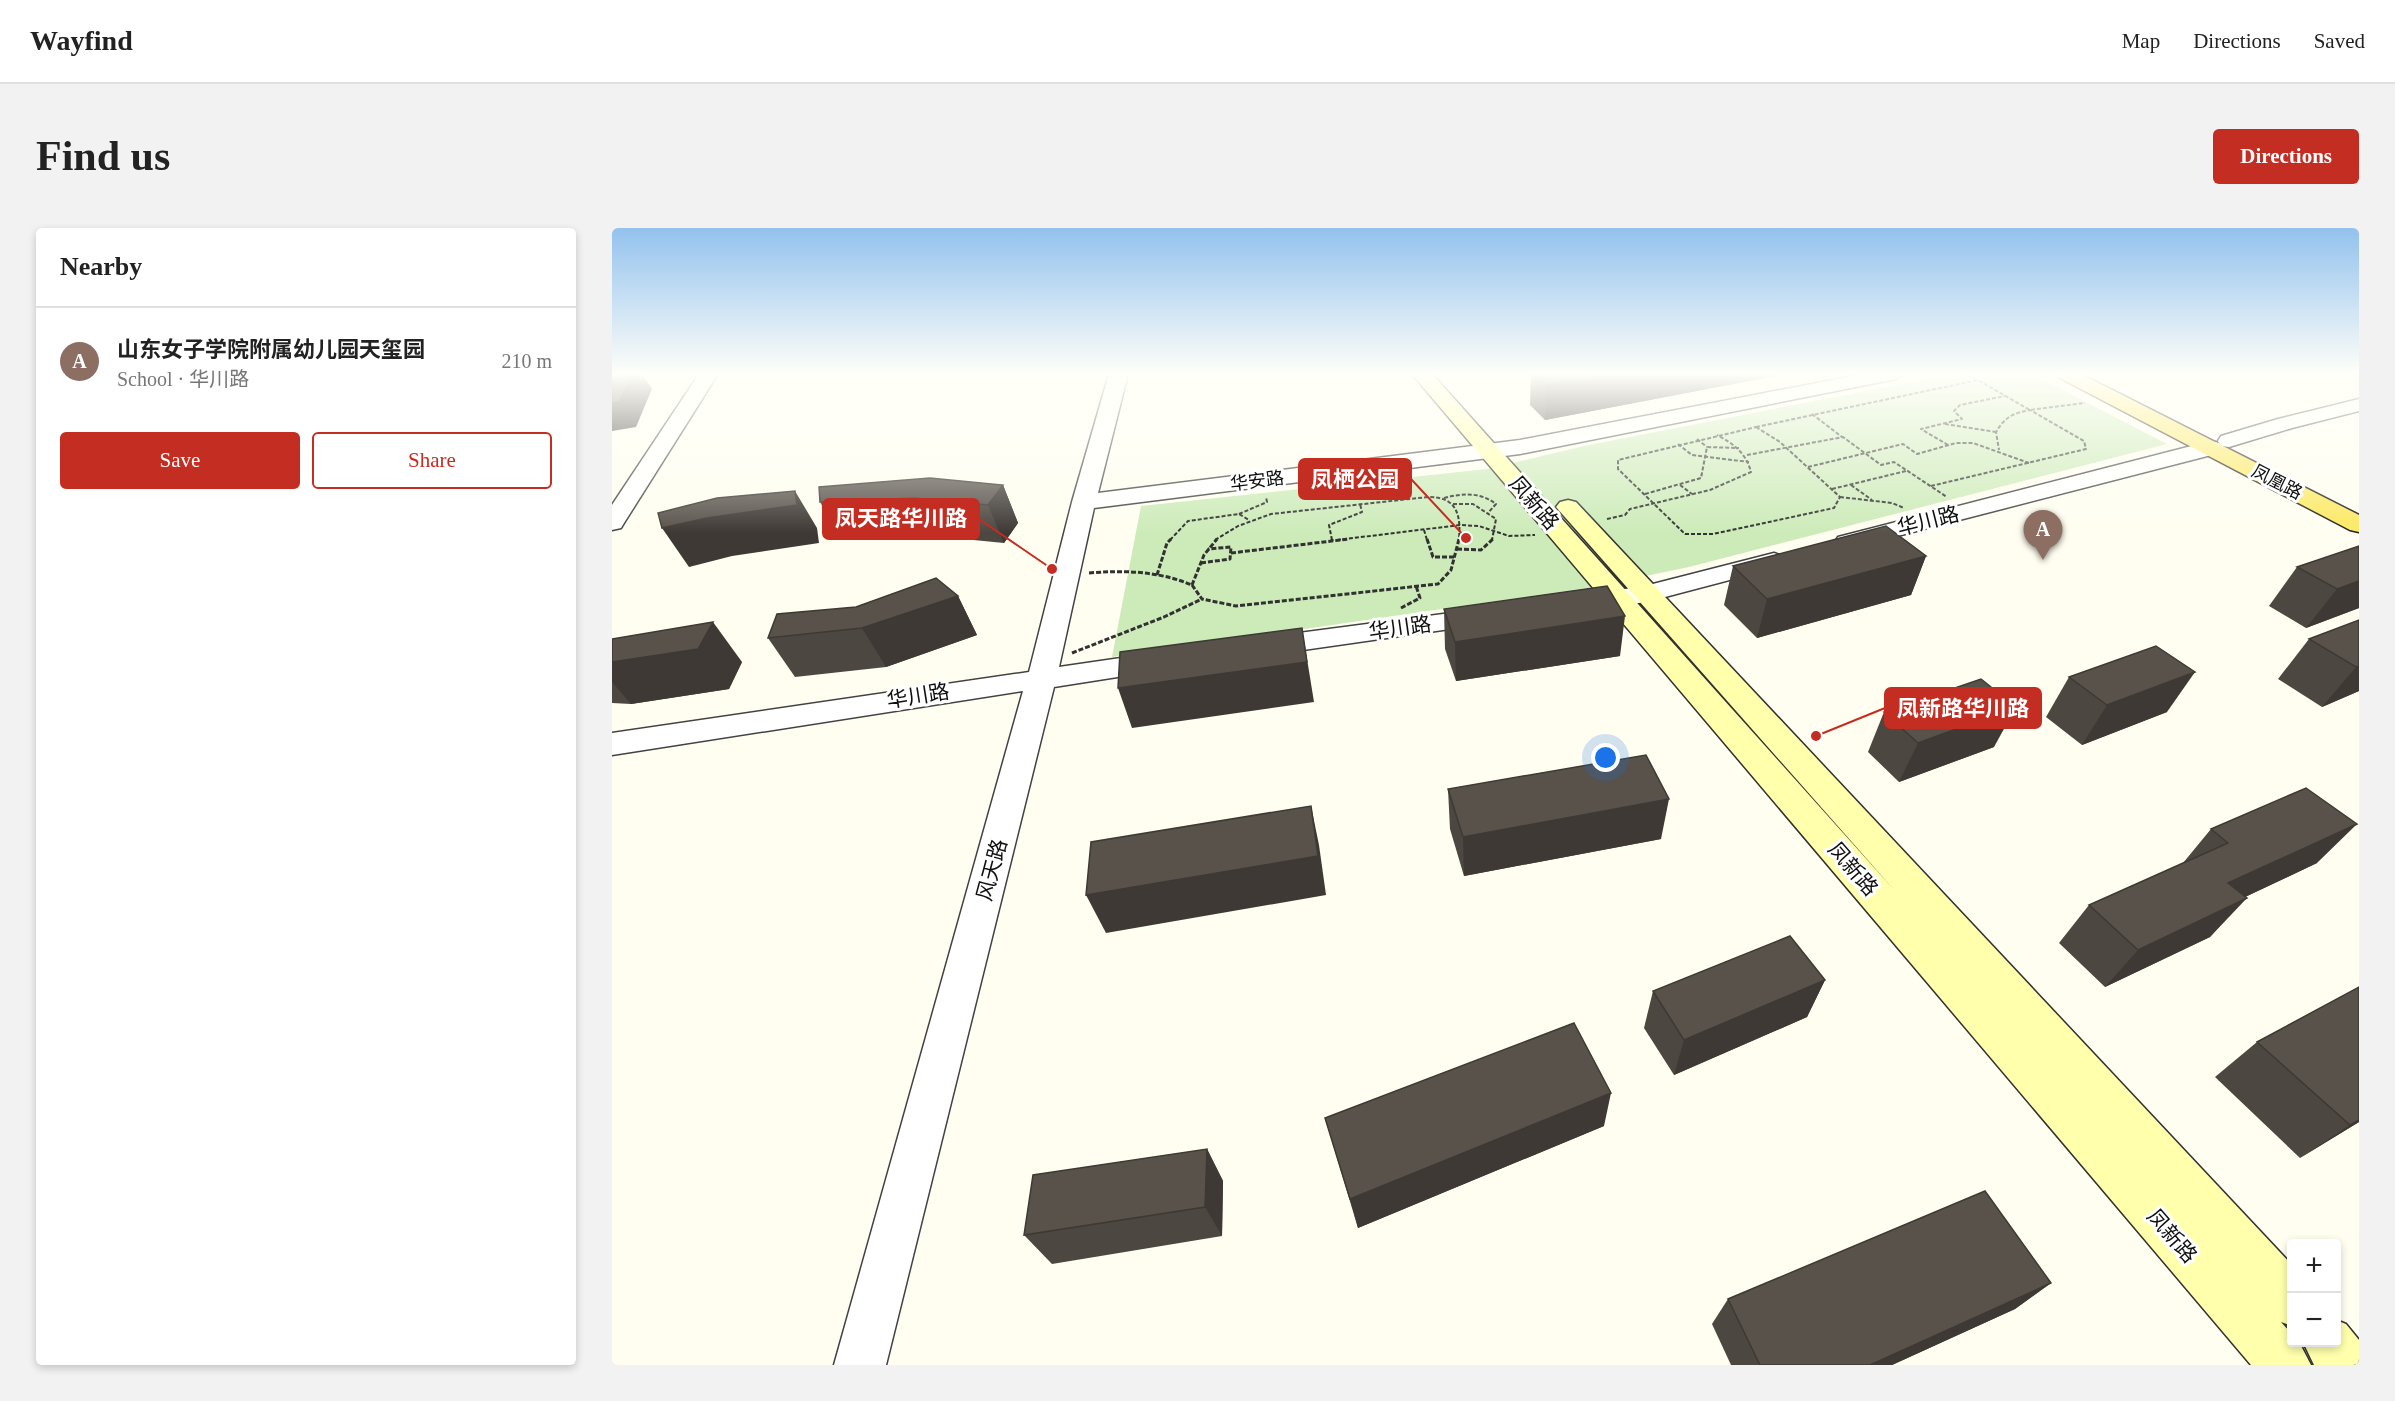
<!DOCTYPE html>
<meta charset="utf-8">
<style>
:root{--surface:#fff;--page:#f2f2f2;--text:#222;--muted:#767676;--line:#e0e0e0;--accent:#c42d22}
body{margin:0;font-family:"Times New Roman","Noto Sans SC",serif;background:var(--page);color:var(--text)}
.controls{position:absolute;right:18px;bottom:18px;display:grid;overflow:hidden;border-radius:6px;box-shadow:0 3px 9px #0003}
.controls button{width:54px;height:54px;display:grid;place-items:center;padding:0;border:0;border-bottom:2px solid var(--line);background:var(--surface);color:var(--text);font:30px sans-serif}
.you{position:absolute;left:994px;top:530px;width:21px;height:21px;margin:-15px;border:4px solid #fff;border-radius:50%;background:#1a73e8;box-shadow:0 0 0 9px #1a73e833}
.badge{display:grid;place-items:center;width:39px;height:39px;border-radius:50%;background:var(--accent);color:#fff;font-size:20px;font-weight:700}
.pin{position:absolute;translate:-50% -50px;filter:drop-shadow(0 2px 3px #0008)}
.pin::after{content:'';position:absolute;top:32px;width:21px;height:18px;background:inherit;clip-path:polygon(0 0,100% 0,50% 100%)}
.list{margin:0;padding:0;list-style:none}
h2{display:flex;justify-content:space-between;align-items:center;height:78px;margin:0;padding:0 24px;font-size:26px}
h2 small{font-size:20px;font-weight:400;color:var(--muted)}
.list li{display:grid;grid-template-columns:39px 1fr auto;gap:18px;align-items:center;box-sizing:border-box;height:108px;padding:0 24px;border-top:2px solid var(--line)}
.list b{display:block;font-size:22px;white-space:nowrap}
.list p{margin:0;font-size:20px;white-space:nowrap;color:var(--muted)}
.list em{font-size:20px;font-style:normal;color:var(--muted)}
.actions{display:flex;gap:12px;padding:18px 24px}
.actions a{flex:1;padding:14px 0;border:2px solid var(--accent);border-radius:6px;text-align:center;font-size:21px;color:var(--accent)}
.actions .main{background:var(--accent);color:#fff}
.map{position:relative;flex:none;width:1747px;height:1137px;overflow:hidden;border-radius:6px}
header{display:flex;align-items:center;gap:36px;box-sizing:border-box;height:84px;padding:0 30px;background:var(--surface);border-bottom:2px solid var(--line)}
header strong{font-size:28px}
nav{display:flex;gap:33px;margin-inline-start:auto;font-size:21px}
.intro{display:flex;align-items:center;justify-content:space-between;box-sizing:border-box;height:144px;padding:0 36px}
h1{margin:0;font-size:42px}
.button{padding:15px 27px;border-radius:6px;background:var(--accent);color:#fff;font-size:21px;font-weight:700}
main{display:flex;gap:36px;padding:0 36px}
aside{flex:1;background:var(--surface);border-radius:6px;box-shadow:0 3px 9px #0003}
.map>svg:first-child{display:block}
.green{fill:#cdebb9}
.lines{fill:none;stroke-linecap:round;stroke-linejoin:round}
.tertiary-casing{stroke:#424242;stroke-width:3}
.secondary-casing{stroke:#313131;stroke-width:3}
.primary-casing{stroke:#202020;stroke-width:3}
.path-far1{stroke:#313131;stroke-width:2;stroke-dasharray:4 2;stroke-linecap:butt}
.path{stroke:#313131;stroke-width:3;stroke-dasharray:5 2;stroke-linecap:butt}
.tertiary{fill:#fff;fill-rule:evenodd}
.secondary{fill:#ffffac;fill-rule:evenodd}
.primary{fill:#fce964;fill-rule:evenodd}
.wall{fill:#4c4740}
.shaded-wall{fill:#3e3934}
.building{fill:#58524b;stroke:#3e3934;stroke-width:1.5}
.labels{text-anchor:middle;stroke-width:6;stroke-linejoin:round;paint-order:stroke}
.far-street-label{font-size:18px;fill:#0f0f0f;stroke:#fff}
.street-label{font-size:21px;fill:#0f0f0f;stroke:#fff}
.leader{fill:none;stroke:#c42d22;stroke-width:2}
.callout-dot{fill:#c42d22;stroke:#fff;stroke-width:2}
.callout{fill:#c42d22;stroke:#c42d22;stroke-width:2}
.callout-label{font-size:22px;text-anchor:middle;font-weight:bold;fill:#fff}
</style>
<header>
<strong>Wayfind</strong>
<nav><a>Map</a><a>Directions</a><a>Saved</a></nav>
</header>
<div class="intro"><h1>Find us</h1><a class="button">Directions</a></div>
<main>
<aside>
<h2>Nearby<small></small></h2>
<ul class="list">
<li><span class="badge" style="background:#8d6e63">A</span><div><b>山东女子学院附属幼儿园天玺园</b><p>School · 华川路</p></div><em>210 m</em></li>
</ul>
<div class="actions"><a class="main">Save</a><a>Share</a></div>
</aside>
<div class="map">
<svg width="1747" height="1137" viewBox="0 0 1747 1137">
<rect width="100%" height="100%" fill="#fffef1"/>
<path class="green" d="M1340 146H1420L1555 216 1077 339 981 359 500 429 529 278 875 241 972 218Z"/>
<g class="lines">
<g class="tertiary-casing">
<g id="tertiary">
<path d="M87 146H106L12 295 9 300 0 302V277Z"/>
<path d="M497 146H516L486 265 908 212 1252 146H1289L1286 150 1279 152 908 226 482 280 447 439 550 424 560 427 564 433 560 439 550 442 442 459 274 1137H222L411 463 0 527V505L417 444 460 274Z"/>
<path d="M1747 171V183L1680 200 1617 219 1609 218 1606 213 1609 208 1666 191Z"/>
<path d="M1599 213 1607 215 1610 220 1607 225 1235 321 1226 319 1223 314 1226 309Z"/>
<path d="M1162 325 1171 328 1175 333 1171 338 1034 374 976 382 967 380 963 374 967 368 1033 358Z"/>
<path d="M877 380 887 382 891 388 887 394 649 428 639 425 635 419 639 413 649 410Z"/>
</g>
</g>
<g class="secondary-casing">
<g id="secondary">
<path d="M800 146H820L1284 664 944 279 948 274 956 272 964 274 1680 1037V1098L1669 1094 1680 1106V1114H1687L1699 1137H1639Z"/>
<path d="M1724 1092 1734 1096 1747 1112V1137H1702L1691 1114H1724Z"/>
</g>
</g>
<g class="primary-casing">
<path id="primary" d="M1445 146H1469L1747 287V304L1738 302 1448 150Z"/>
</g>
<g class="path-far1">
<path d="M1354 146 1365 152"/>
<path d="M1200 186 1230 209"/>
<path d="M1333 196 1384 204"/>
<path d="M1144 199 1168 214 1228 269 1222 280 1101 306H1073L1006 241V232Z"/>
<path d="M1144 199 1366 152 1418 182 1473 175"/>
<path d="M1085 211 1095 219"/>
<path d="M1066 216 1080 227 1137 234"/>
<path d="M1336 217 1309 201 1350 191 1342 183 1348 177 1393 168"/>
<path d="M1135 227 1231 209 1269 237 1282 234 1335 269"/>
<path d="M1196 239 1291 216 1305 226 1344 215H1361L1417 235"/>
<path d="M1068 257 1080 266"/>
<path d="M1239 257 1260 272"/>
<path d="M1319 258 1474 221 1472 213 1418 182C1401 185 1393 189 1384 204L1387 222"/>
<path d="M1220 261 1294 243"/>
<path d="M1033 266 1089 250 1095 219 1127 220"/>
<path d="M1228 269 1280 275 1292 280"/>
<path d="M832 270C851 265 868 264 884 276L876 285"/>
<path d="M841 276H861L884 291 880 312"/>
<path d="M627 286 655 274 654 269"/>
<path d="M995 291 1013 287 1018 281 1098 262 1139 244C1134 225 1122 216 1105 207"/>
<path d="M812 302 815 312"/>
<path d="M558 312 576 293 627 286 637 292"/>
<path d="M603 312 626 298 659 286 816 269C845 269 849 286 847 312"/>
<path d="M720 312 717 297 750 284 748 276"/>
<path d="M725 312 848 297 867 298 897 308 923 307"/>
</g>
<g class="path">
<path d="M720 311V313"/>
<path d="M815 311 821 329H844"/>
<path d="M845 321 869 322 881 311"/>
<path d="M619 325 737 311"/>
<path d="M589 335 618 331 619 319 596 321"/>
<path d="M477 345C513 342 546 343 580 357"/>
<path d="M545 347 555 315 559 311"/>
<path d="M580 357 590 371 624 378 826 356 839 342 847 311"/>
<path d="M580 357 592 327 605 311"/>
<path d="M789 380 808 370 804 358"/>
<path d="M460 425 552 389 590 371"/>
</g>
<use href="#tertiary" class="tertiary"/>
<use href="#secondary" class="secondary"/>
<use href="#primary" class="primary"/>
</g>
<g class="wall">
<path d="M919 146H1164L1163 148 933 192 918 177Z"/>
<path d="M391 257 406 295 392 315 321 308 229 312 208 274Z"/>
<path d="M1747 318V380L1694 400 1657 378 1685 339Z"/>
<path d="M1314 328 1299 367 1145 410 1112 377 1121 338Z"/>
<path d="M346 368 365 407 274 439 183 449 156 410Z"/>
<path d="M832 381 1008 428 844 453 833 421Z"/>
<path d="M1747 392V463L1710 479 1666 451 1697 411Z"/>
<path d="M0 411 130 434 117 461 19 476 0 475Z"/>
<path d="M1457 449 1555 484 1470 517 1434 489Z"/>
<path d="M1272 484 1382 519 1287 554 1256 524Z"/>
<path d="M836 561 1049 611 852 648 838 601Z"/>
<path d="M1599 601 1705 635 1633 669 1598 709 1493 759 1447 715 1477 677 1571 635Z"/>
<path d="M1213 752 1195 789 1062 847 1032 800 1041 763Z"/>
<path d="M1747 759V894L1688 930 1603 849 1645 814Z"/>
<path d="M713 890 992 898 746 1000Z"/>
<path d="M595 921 611 953 610 1008 440 1036 412 1007Z"/>
<path d="M1439 1055 1403 1081 1280 1137H1119L1100 1096 1116 1071Z"/>
</g>
<g class="shaded-wall">
<path d="M21 146H30L40 161 24 199 0 203V175Z"/>
<path d="M997 146H1164L1163 148 933 192 934 157Z"/>
<path d="M391 257 406 295 392 315 376 277Z"/>
<path d="M183 263 205 300 207 315 120 328 77 339 50 300Z"/>
<path d="M1314 328 1299 367 1145 410 1155 371Z"/>
<path d="M1747 353V380L1694 400 1725 361Z"/>
<path d="M346 368 365 407 274 439 250 400Z"/>
<path d="M1013 388 1008 428 844 453 843 414Z"/>
<path d="M101 394 130 434 117 461 19 476 0 454V434Z"/>
<path d="M690 400 702 474 520 500 506 460Z"/>
<path d="M1747 438V463L1710 479 1744 439Z"/>
<path d="M1583 444 1555 484 1470 517 1495 477Z"/>
<path d="M1404 479 1382 519 1287 554 1306 515Z"/>
<path d="M1057 571 1049 611 852 648 851 609Z"/>
<path d="M699 578 707 617 714 667 494 705 474 667Z"/>
<path d="M1745 596 1705 635 1580 694 1616 655Z"/>
<path d="M1635 670 1598 709 1493 759 1526 722Z"/>
<path d="M1213 752 1195 789 1062 847 1072 812Z"/>
<path d="M999 865 992 898 746 1000 738 971Z"/>
<path d="M1747 892V894L1688 930 1738 897Z"/>
<path d="M595 921 611 953 610 1008 593 979Z"/>
<path d="M1439 1055 1403 1081 1280 1137H1258Z"/>
</g>
<g class="building">
<path d="M0 146H21L7 174 0 175Z"/>
<path d="M923 146H997L934 157Z"/>
<path d="M318 250 391 257 376 277 303 270 208 274 207 259Z"/>
<path d="M183 263 185 277 95 290 50 300 46 285 105 270Z"/>
<path d="M1274 298 1314 328 1155 371 1121 338Z"/>
<path d="M1747 318V353L1725 361 1685 339Z"/>
<path d="M324 350 346 368 250 400 156 410 165 386 244 379Z"/>
<path d="M995 358 1013 388 843 414 832 381Z"/>
<path d="M1747 392V438L1744 439 1697 411Z"/>
<path d="M101 394 86 421 0 434V411Z"/>
<path d="M690 400 695 434 506 460 508 424Z"/>
<path d="M1544 418 1583 444 1495 477 1457 449Z"/>
<path d="M1369 451 1404 479 1306 515 1272 484Z"/>
<path d="M1034 527 1057 571 851 609 836 561Z"/>
<path d="M1694 560 1745 596 1616 655 1635 670 1526 722 1477 677 1616 615 1599 601Z"/>
<path d="M699 578 706 628 474 667 479 614Z"/>
<path d="M1178 708 1213 752 1072 812 1041 763Z"/>
<path d="M1747 759V892L1738 897 1645 814Z"/>
<path d="M962 795 999 865 738 971 713 890Z"/>
<path d="M595 921 593 979 412 1007 421 947Z"/>
<path d="M1373 963 1439 1055 1258 1137H1148L1116 1071Z"/>
</g>
<linearGradient id="sky" x2="0" y2="1"><stop stop-color="#93c2ee"/><stop offset="0.48" stop-color="#fffff9"/><stop offset="1" stop-color="#fffff9" stop-opacity="0"/></linearGradient>
<rect width="1747" height="305" fill="url(#sky)"/>
<g class="labels">
<g class="far-street-label">
<text transform="translate(645 253) rotate(-7)" y="6">华安路</text>
<text transform="translate(1665 254) rotate(27)" y="6">凤凰路</text>
</g>
<g class="street-label">
<text transform="translate(922 275) rotate(49)" y="7">凤新路</text>
<text transform="translate(1316 293) rotate(-14)" y="7">华川路</text>
<text transform="translate(788 400) rotate(-8)" y="7">华川路</text>
<text transform="translate(306 468) rotate(-9)" y="7">华川路</text>
<text transform="translate(1241 641) rotate(49)" y="7">凤新路</text>
<text transform="translate(380 642) rotate(-75)" y="7">风天路</text>
<text transform="translate(1560 1008) rotate(49)" y="7">凤新路</text>
</g>
</g>
<path class="leader" d="M854 310L799 251M440 341L367 291M1204 508L1273 480"/>
<g class="callout-dot">
<circle cx="854" cy="310" r="6"/>
<circle cx="440" cy="341" r="6"/>
<circle cx="1204" cy="508" r="6"/>
</g>
<g class="callout">
<rect x="687" y="231" width="112" height="40" rx="6"/>
<rect x="211" y="271" width="156" height="40" rx="6"/>
<rect x="1273" y="460" width="156" height="40" rx="6"/>
</g>
<g class="callout-label">
<text x="743" y="259">凤栖公园</text>
<text x="289" y="298">凤天路华川路</text>
<text x="1351" y="488">凤新路华川路</text>
</g>
</svg>
<div class="controls">
<button>+</button>
<button>−</button>
</div>
<div class="you"></div>
<div class="pin badge" style="left:1431px;top:332px;background:#8d6e63">A</div>
</div>
</main>
